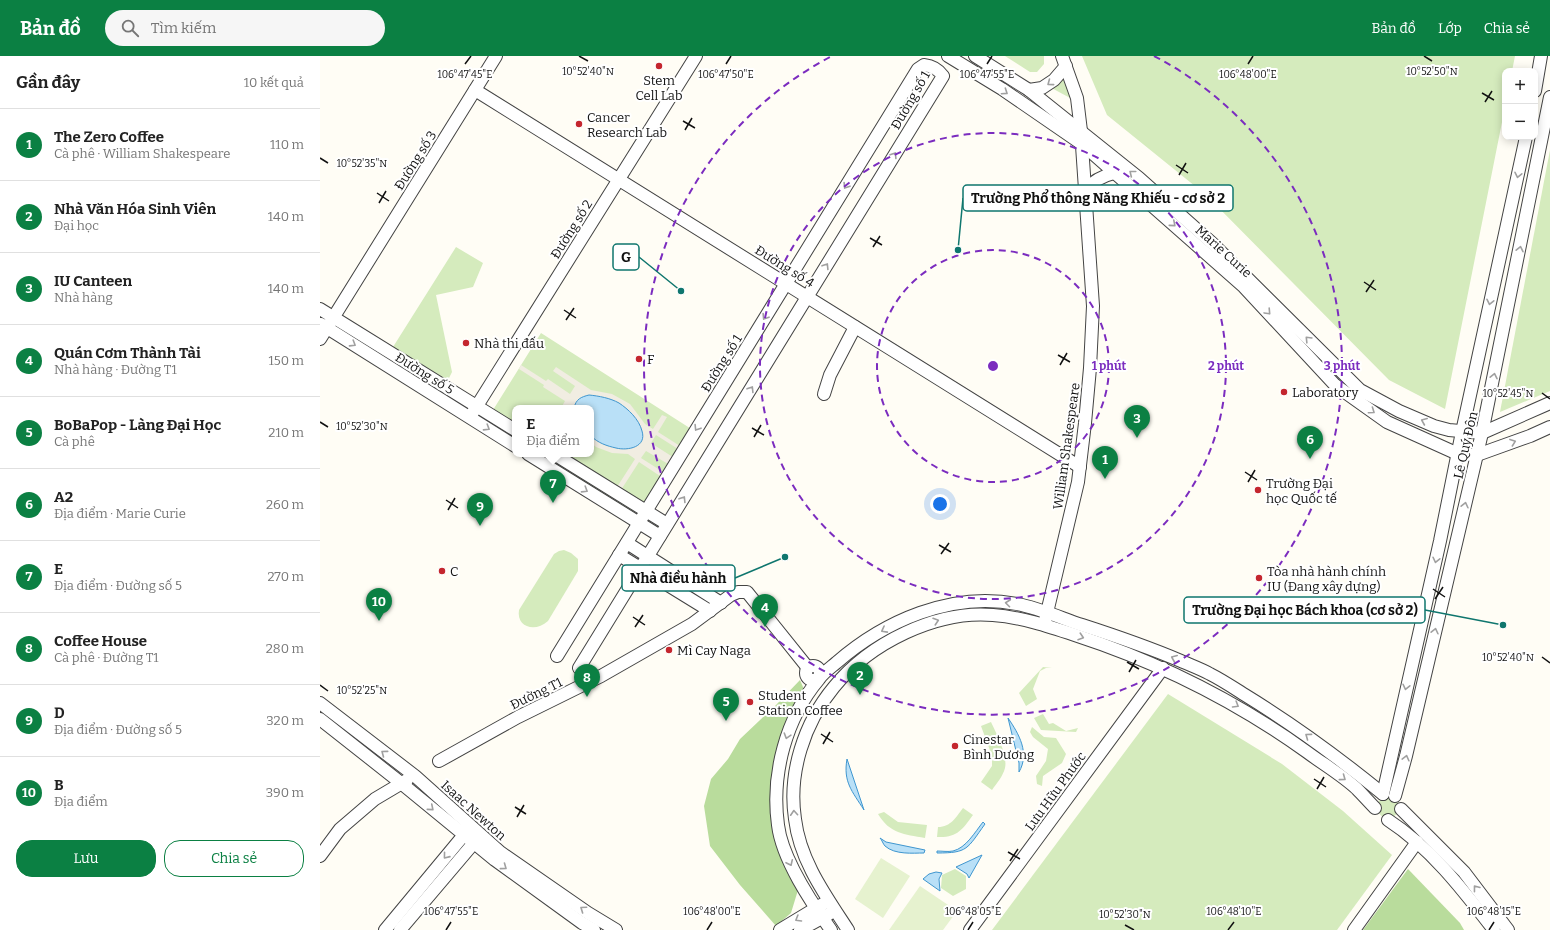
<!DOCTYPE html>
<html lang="vi">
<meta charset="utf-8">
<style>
:root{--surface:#fff;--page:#f6f6f6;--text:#222;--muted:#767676;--line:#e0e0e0;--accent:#0b8043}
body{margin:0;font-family:Bitter,serif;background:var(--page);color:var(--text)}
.controls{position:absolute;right:12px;top:12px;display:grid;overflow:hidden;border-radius:8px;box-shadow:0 2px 10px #0003}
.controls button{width:36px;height:36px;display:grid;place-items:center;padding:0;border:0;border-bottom:1px solid var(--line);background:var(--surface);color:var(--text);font:20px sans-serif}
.you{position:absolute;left:620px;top:448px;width:14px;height:14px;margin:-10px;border:3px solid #fff;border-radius:50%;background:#1a73e8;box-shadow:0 0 0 6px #1a73e833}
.badge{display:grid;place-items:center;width:26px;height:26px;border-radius:50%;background:var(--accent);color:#fff;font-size:13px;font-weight:700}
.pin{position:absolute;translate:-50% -33px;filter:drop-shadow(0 1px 2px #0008)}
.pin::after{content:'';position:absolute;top:21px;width:14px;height:12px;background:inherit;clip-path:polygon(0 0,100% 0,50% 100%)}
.popup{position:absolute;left:192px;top:349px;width:82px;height:52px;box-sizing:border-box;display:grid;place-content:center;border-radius:8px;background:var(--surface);filter:drop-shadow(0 1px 3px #0005);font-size:13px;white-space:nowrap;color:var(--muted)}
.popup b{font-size:15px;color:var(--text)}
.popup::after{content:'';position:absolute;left:50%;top:100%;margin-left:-8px;border:8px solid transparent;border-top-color:var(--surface)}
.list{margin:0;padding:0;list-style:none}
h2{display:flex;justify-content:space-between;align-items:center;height:52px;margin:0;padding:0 16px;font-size:17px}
h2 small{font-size:13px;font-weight:400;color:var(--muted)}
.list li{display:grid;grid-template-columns:26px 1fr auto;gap:12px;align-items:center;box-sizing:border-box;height:72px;padding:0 16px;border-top:1px solid var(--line)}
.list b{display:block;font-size:15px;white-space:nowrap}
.list p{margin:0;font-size:13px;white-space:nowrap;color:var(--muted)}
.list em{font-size:13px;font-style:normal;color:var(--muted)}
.actions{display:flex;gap:8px;padding:12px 16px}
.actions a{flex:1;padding:9px 0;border:1px solid var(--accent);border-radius:16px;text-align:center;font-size:14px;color:var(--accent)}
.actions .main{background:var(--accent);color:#fff}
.icon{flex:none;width:22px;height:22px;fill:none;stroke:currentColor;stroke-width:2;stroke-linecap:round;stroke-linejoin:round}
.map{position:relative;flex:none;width:1230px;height:874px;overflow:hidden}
header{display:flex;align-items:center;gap:24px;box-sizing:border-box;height:56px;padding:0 20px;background:var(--accent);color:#fff}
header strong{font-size:19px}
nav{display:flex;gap:22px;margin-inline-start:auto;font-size:14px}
.search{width:280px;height:36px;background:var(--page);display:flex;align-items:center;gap:10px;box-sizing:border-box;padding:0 14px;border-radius:22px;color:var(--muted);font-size:15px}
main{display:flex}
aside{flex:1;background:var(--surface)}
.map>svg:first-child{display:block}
.green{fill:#d5ebbd}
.forest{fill:#b9dc9c}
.pitch{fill:#e6f2cf}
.plaza{fill:#f1ede2}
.water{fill:#b9e0f7;stroke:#3f96cf}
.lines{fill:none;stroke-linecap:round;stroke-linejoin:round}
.minor-casing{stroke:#444;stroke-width:14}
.minor{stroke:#fff;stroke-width:12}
.oneway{stroke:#a0a0a0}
.ticks{fill:none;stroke:#111;stroke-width:1.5}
.ring{fill:none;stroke:#7b2cbf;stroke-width:2;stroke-dasharray:7 5}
.poi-dot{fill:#c4262e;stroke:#fff;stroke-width:1.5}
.labels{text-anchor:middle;stroke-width:4;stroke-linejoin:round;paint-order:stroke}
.poi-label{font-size:13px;fill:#111;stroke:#fff;text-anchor:start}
.street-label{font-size:13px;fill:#111;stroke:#fff}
.ticks-label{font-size:10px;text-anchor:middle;fill:#111;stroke:#fff;stroke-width:4;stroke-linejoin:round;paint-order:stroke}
.centre{fill:#7b2cbf;stroke:#fff;stroke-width:2}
.ring-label{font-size:12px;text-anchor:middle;font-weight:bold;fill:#7b2cbf;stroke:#fff;stroke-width:4;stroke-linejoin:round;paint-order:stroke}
.leader{fill:none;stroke:#0f766e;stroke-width:1.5}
.callout-dot{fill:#0f766e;stroke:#fff;stroke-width:1.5}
.callout{fill:#fff;stroke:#0f766e;stroke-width:1.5}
.callout-label{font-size:14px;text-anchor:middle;font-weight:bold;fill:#111}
</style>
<header>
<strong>Bản đồ</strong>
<div class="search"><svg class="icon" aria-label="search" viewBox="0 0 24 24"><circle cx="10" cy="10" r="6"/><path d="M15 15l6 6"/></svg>Tìm kiếm</div>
<nav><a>Bản đồ</a><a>Lớp</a><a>Chia sẻ</a></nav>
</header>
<main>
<aside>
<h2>Gần đây<small>10 kết quả</small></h2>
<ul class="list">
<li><span class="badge">1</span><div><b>The Zero Coffee</b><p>Cà phê · William Shakespeare</p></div><em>110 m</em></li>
<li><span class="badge">2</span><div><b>Nhà Văn Hóa Sinh Viên</b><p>Đại học</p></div><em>140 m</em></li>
<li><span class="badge">3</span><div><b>IU Canteen</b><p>Nhà hàng</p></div><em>140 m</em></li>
<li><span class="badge">4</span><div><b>Quán Cơm Thành Tài</b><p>Nhà hàng · Đường T1</p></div><em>150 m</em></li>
<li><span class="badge">5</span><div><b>BoBaPop - Làng Đại Học</b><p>Cà phê</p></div><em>210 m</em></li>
<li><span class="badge">6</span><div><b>A2</b><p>Địa điểm · Marie Curie</p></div><em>260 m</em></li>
<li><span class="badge">7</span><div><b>E</b><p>Địa điểm · Đường số 5</p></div><em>270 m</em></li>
<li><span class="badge">8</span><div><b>Coffee House</b><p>Cà phê · Đường T1</p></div><em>280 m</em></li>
<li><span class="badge">9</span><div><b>D</b><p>Địa điểm · Đường số 5</p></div><em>320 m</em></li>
<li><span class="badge">10</span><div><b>B</b><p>Địa điểm</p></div><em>390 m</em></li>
</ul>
<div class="actions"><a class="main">Lưu</a><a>Chia sẻ</a></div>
</aside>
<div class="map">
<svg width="1230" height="874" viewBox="0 0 1230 874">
<rect width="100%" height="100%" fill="#fffdf5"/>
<g class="green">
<path d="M685 0H724V8L717 16H710Z"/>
<path d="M762 0H1195L1192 15H1185V51L1125 353 1069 324 886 139 787 59Z"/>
<path d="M740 14 752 43 726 29Z"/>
<path d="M1230 94V335L1180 356Z"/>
<path d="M136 191 163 207 153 231 116 239 132 316 127 326 73 291Z"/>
<path d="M221 277 376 376 328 450 244 398H271V352H195V367L173 354Z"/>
<path d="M219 398H228L316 455 313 456Z"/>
<path d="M244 494 251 497 258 503V515L228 565C215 577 196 571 199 554L234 498 239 495Z"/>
<path d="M723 611 732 612H726L720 615 713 633 717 643 706 650 699 637Z"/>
<path d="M848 638 962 708 1023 755 1072 799 1017 874H672Z"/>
<path d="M723 658 729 668 733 667 746 675 758 672 756 676 721 674 714 662Z"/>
<path d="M671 666C676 677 688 699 685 712 683 720 677 727 672 734L661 726 672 710V700L661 670Z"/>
<path d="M712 671 724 681 736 682 746 698 742 707 723 720 722 730 717 728 716 720 726 705 728 693 713 681 710 676Z"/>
<circle cx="1068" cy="751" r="11"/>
<path d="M643 752 653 759C642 774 637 782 617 781L618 771C631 771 636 761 643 752Z"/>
<path d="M564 756 578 766 607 769 605 782C584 778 570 778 558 758Z"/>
<path d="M635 813 646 820V833L633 840 621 832 622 819Z"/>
</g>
<g class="forest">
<path d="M480 624 486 638 458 727 460 773 478 834 471 857 456 870 420 829 390 790 384 750 391 723 408 703 420 683 456 649Z"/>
<path d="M1088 813 1140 867 1144 874H1043Z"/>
</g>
<g class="pitch">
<path d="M561 802 590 820 563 862 535 843Z"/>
<path d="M600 830 637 855 623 874H569Z"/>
</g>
<path class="plaza" d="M201 309 226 325 228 323 250 338 255 330 233 315 236 311 271 334 292 338 310 348 325 368 333 373 342 359 347 361 338 376 360 390 358 393 336 379 331 387 359 405 355 412 326 395 321 402 343 416 340 420 319 406 301 434 297 431 315 403 308 398 292 397 276 391 271 387V380L279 386 288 390 308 393 305 351 292 344 254 352H249V349L247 352H241L245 345 223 331 224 329 199 313Z"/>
<g class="water">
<path d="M269 339C279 340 290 342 299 347 308 353 319 363 322 375 327 391 308 395 296 392 287 390 278 387 271 380V352H254C256 343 261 341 269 339Z"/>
<path d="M688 662C699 678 710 697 699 716V707Z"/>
<path d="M527 703 544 754C532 735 523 726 527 703Z"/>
<path d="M663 766 665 768C647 793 648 797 617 797V795C622 795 628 796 633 795 646 792 655 776 663 766Z"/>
<path d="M560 782 566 786 605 794 604 797C593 797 575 799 565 790 563 788 562 784 560 782Z"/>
<path d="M662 799 649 822 647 818 636 811Z"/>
<path d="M616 816 622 817 619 823 620 835 603 823 609 818Z"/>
</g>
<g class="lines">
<g class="minor-casing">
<g id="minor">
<path d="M628 0 682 33 762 88 923 230 1015 329 1067 366 1138 398 1157 399 1210 380 1230 371"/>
<path d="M655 0 709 34 819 122 893 188 1040 334 1079 355 1114 370 1129 374 1162 377 1230 347"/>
<path d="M155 34 760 411"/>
<path d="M709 34 722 32 734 24 746 10"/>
<path d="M1215 35 1221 0"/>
<path d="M765 134C773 125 782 120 794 117"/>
<path d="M0 253 195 374"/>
<path d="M1 268 195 390"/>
<path d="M0 283 176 0"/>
<path d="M504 338 510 319 535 271"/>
<path d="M150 361 376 0"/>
<path d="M208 398 340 480"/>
<path d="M234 398 347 468"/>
<path d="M307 487 401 547"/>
<path d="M299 499 390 555"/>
<path d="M725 565 758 426 765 367 770 312 773 250 761 75 757 42 742 0"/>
<path d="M237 600 598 13 604 9C613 10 618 13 623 20L259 612"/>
<circle cx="493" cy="617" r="7"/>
<path d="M0 647 95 720 180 796 268 857 296 874"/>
<path d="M0 663 81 727 175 804 262 867 274 874"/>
<path d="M119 705 198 661 281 620 372 568 411 539 418 536H427L488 612"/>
<path d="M1063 738 1120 485 1142 376 1206 81"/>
<path d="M1075 740 1086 700 1162 377 1230 41"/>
<path d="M1081 753 1144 816 1188 874"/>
<path d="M1068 764C1111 792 1143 834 1174 874"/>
<path d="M0 800 20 773 55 743 87 724"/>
<path d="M65 874 148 774"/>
<path d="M80 874 158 782"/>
<path d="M460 874 503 848"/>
<path d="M480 874 509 858"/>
<path d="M511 874C491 846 462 803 458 769 451 718 466 662 499 623 503 617 510 612 516 607 564 565 632 535 697 548 719 552 741 562 762 569 796 580 828 591 861 605 870 609 881 613 890 618 902 624 914 632 925 639 974 669 1019 702 1063 738"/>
<path d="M528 874C506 840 480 805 475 763 468 717 484 667 514 631 550 587 616 554 673 559 701 561 728 570 755 579 838 606 916 645 987 696 1003 708 1022 719 1037 733 1043 739 1049 746 1055 752"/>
<path d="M650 874 843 612"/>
<path d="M1034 874 1097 786"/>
</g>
</g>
<use href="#minor" class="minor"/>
</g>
<defs><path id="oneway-chevron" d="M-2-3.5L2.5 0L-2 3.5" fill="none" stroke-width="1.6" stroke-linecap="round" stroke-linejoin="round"/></defs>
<g class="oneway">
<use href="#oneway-chevron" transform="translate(730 27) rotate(143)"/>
<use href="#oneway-chevron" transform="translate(685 36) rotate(34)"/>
<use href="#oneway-chevron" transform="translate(574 99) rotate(-58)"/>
<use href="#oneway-chevron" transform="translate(812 117) rotate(-141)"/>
<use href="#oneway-chevron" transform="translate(1198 119) rotate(102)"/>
<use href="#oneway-chevron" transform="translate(526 130) rotate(122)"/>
<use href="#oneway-chevron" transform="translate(853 168) rotate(41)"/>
<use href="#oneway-chevron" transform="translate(1200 193) rotate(-78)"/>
<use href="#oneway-chevron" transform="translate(506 210) rotate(-58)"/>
<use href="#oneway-chevron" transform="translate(1170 246) rotate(102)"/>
<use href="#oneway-chevron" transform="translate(948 256) rotate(47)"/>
<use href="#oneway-chevron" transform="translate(445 261) rotate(122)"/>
<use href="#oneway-chevron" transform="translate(988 283) rotate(-134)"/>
<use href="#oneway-chevron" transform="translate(33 288) rotate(32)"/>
<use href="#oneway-chevron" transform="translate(1174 320) rotate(-78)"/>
<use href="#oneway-chevron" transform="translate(431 333) rotate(-58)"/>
<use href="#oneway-chevron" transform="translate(1052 355) rotate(35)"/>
<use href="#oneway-chevron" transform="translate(1104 365) rotate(-157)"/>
<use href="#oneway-chevron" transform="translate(167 372) rotate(32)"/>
<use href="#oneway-chevron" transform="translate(377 372) rotate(122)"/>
<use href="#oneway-chevron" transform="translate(1193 386) rotate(-20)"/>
<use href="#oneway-chevron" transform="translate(265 434) rotate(32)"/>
<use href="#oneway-chevron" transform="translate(363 443) rotate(-58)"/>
<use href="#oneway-chevron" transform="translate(1145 449) rotate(-77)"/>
<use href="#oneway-chevron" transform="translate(1116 504) rotate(103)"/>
<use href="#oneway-chevron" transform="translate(688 547) rotate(-173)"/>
<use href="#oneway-chevron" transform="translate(616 565) rotate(-18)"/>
<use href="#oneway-chevron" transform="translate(564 574) rotate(152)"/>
<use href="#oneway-chevron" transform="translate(1115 575) rotate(-77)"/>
<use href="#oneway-chevron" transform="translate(761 581) rotate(18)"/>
<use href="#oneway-chevron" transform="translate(854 602) rotate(-157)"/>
<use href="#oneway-chevron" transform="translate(1086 631) rotate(103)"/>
<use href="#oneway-chevron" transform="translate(916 649) rotate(31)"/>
<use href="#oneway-chevron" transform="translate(467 680) rotate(107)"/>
<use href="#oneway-chevron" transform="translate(988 680) rotate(-144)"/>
<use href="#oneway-chevron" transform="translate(64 697) rotate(-143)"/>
<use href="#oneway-chevron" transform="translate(1086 702) rotate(-76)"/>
<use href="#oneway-chevron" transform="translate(1023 722) rotate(36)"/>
<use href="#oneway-chevron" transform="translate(111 752) rotate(40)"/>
<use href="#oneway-chevron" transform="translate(474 757) rotate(-94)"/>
<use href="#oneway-chevron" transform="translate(126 800) rotate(129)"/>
<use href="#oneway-chevron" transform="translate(470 807) rotate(65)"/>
<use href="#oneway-chevron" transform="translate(184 811) rotate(36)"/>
<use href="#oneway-chevron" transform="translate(1156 832) rotate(-128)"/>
<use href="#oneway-chevron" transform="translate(263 853) rotate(-145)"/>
<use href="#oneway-chevron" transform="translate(478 863) rotate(149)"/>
</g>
<path class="ticks" d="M259 0 268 5M1104 0 1112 5M145 8 151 0M406 8 411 0M667 8 672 0M928 8 933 0M1162 37 1174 44M1165 46 1172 35M363 65 375 72M365 74 372 62M0 102 8 107M856 109 868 117M859 119 866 107M57 137 69 145M59 147 66 135M550 182 562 189M553 191 560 180M1044 226 1056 234M1046 236 1054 224M244 254 256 262M246 264 254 252M738 299 750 306M740 309 747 297M1222 337 1230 343M0 366 8 371M432 372 444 379M434 381 441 369M925 416 937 424M928 426 935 414M126 444 138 452M128 454 135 442M619 489 631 496M621 498 629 487M1113 533 1125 541M1115 543 1123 531M313 561 325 569M315 571 323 559M1222 601 1230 607M807 606 819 613M809 616 816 604M0 629 8 635M501 678 513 686M503 688 510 676M994 723 1006 731M997 733 1004 721M195 751 206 758M197 761 204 749M688 796 700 803M690 805 698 793M805 869 814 874M126 874 131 866M387 874 392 866M648 874 653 866M908 874 914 866M1169 874 1174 866"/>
<g class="ring">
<circle cx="673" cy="310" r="116"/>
<circle cx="673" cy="310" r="233"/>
<path d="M834 0A349 349 0 1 1 512 0"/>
</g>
<g class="poi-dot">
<circle cx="339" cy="10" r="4"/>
<circle cx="259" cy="68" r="4"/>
<circle cx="146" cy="287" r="4"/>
<circle cx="319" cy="303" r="4"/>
<circle cx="964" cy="336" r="4"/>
<circle cx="938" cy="434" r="4"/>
<circle cx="122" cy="515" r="4"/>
<circle cx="939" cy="522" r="4"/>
<circle cx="349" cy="594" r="4"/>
<circle cx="430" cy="646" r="4"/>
<circle cx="635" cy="690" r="4"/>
</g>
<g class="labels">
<g class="poi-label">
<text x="339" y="29" text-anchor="middle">Stem<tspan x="339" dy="15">Cell Lab</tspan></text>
<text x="267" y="66">Cancer<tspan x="267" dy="15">Research Lab</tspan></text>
<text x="154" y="292">Nhà thi đấu</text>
<text x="327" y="308">F</text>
<text x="972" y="341">Laboratory</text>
<text x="946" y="432">Trường Đại<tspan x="946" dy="15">học Quốc tế</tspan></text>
<text x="130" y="520">C</text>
<text x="947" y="520">Tòa nhà hành chính<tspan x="947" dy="15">IU (Đang xây dựng)</tspan></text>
<text x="357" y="599">Mì Cay Naga</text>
<text x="438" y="644">Student<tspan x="438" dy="15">Station Coffee</tspan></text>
<text x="643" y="688">Cinestar<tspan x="643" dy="15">Bình Dương</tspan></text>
</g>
<g class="street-label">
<text transform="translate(590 44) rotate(-60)" y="5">Đường số 1</text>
<text transform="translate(95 104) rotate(-58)" y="5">Đường số 3</text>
<text transform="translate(251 173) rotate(-58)" y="5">Đường số 2</text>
<text transform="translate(904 195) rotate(42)" y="5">Marie Curie</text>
<text transform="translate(465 210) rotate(32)" y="5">Đường số 4</text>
<text transform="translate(401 307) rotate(-58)" y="5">Đường số 1</text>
<text transform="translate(105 317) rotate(32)" y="5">Đường số 5</text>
<text transform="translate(1145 389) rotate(-77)" y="5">Lê Quý Đôn</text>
<text transform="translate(746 390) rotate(-82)" y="5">William Shakespeare</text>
<text transform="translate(216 637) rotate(-26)" y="5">Đường T1</text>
<text transform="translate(735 735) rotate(-54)" y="5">Lưu Hữu Phước</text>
<text transform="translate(154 754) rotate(42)" y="5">Isaac Newton</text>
</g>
</g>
<g class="ticks-label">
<text x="1112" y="19">10°52'50"N</text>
<text x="268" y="19">10°52'40"N</text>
<text x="145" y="22">106°47'45"E</text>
<text x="406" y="22">106°47'50"E</text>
<text x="667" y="22">106°47'55"E</text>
<text x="928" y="22">106°48'00"E</text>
<text x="42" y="111">10°52'35"N</text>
<text x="1188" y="341">10°52'45"N</text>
<text x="42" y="374">10°52'30"N</text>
<text x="1188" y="605">10°52'40"N</text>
<text x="42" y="638">10°52'25"N</text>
<text x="131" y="859">106°47'55"E</text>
<text x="392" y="859">106°48'00"E</text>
<text x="653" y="859">106°48'05"E</text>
<text x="914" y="859">106°48'10"E</text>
<text x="1174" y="859">106°48'15"E</text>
<text x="805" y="862">10°52'30"N</text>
</g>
<circle cx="673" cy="310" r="6" class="centre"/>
<g class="ring-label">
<text x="789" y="314">1 phút</text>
<text x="906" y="314">2 phút</text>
<text x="1022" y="314">3 phút</text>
</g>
<path class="leader" d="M638 194L643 142M361 235L319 201M465 501L415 522M1183 569L1105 554"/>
<g class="callout-dot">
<circle cx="638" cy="194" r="4"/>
<circle cx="361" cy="235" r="4"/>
<circle cx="465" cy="501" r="4"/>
<circle cx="1183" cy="569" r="4"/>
</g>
<g class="callout">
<rect x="643" y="129" width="270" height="26" rx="4"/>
<rect x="293" y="188" width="26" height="26" rx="4"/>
<rect x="302" y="509" width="113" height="26" rx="4"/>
<rect x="864" y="541" width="241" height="26" rx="4"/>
</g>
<g class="callout-label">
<text x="778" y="147">Trường Phổ thông Năng Khiếu - cơ sở 2</text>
<text x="306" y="206">G</text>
<text x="358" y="527">Nhà điều hành</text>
<text x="985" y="559">Trường Đại học Bách khoa (cơ sở 2)</text>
</g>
</svg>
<div class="controls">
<button>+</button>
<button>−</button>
</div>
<div class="you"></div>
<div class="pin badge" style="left:785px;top:423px">1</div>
<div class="pin badge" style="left:540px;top:639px">2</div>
<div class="pin badge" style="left:817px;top:382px">3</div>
<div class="pin badge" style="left:445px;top:571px">4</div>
<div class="pin badge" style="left:406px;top:665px">5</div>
<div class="pin badge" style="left:990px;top:403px">6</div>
<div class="pin badge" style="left:233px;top:447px">7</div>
<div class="popup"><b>E</b>Địa điểm</div>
<div class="pin badge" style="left:267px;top:641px">8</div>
<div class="pin badge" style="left:160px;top:470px">9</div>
<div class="pin badge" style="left:59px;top:565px">10</div>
</div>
</main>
